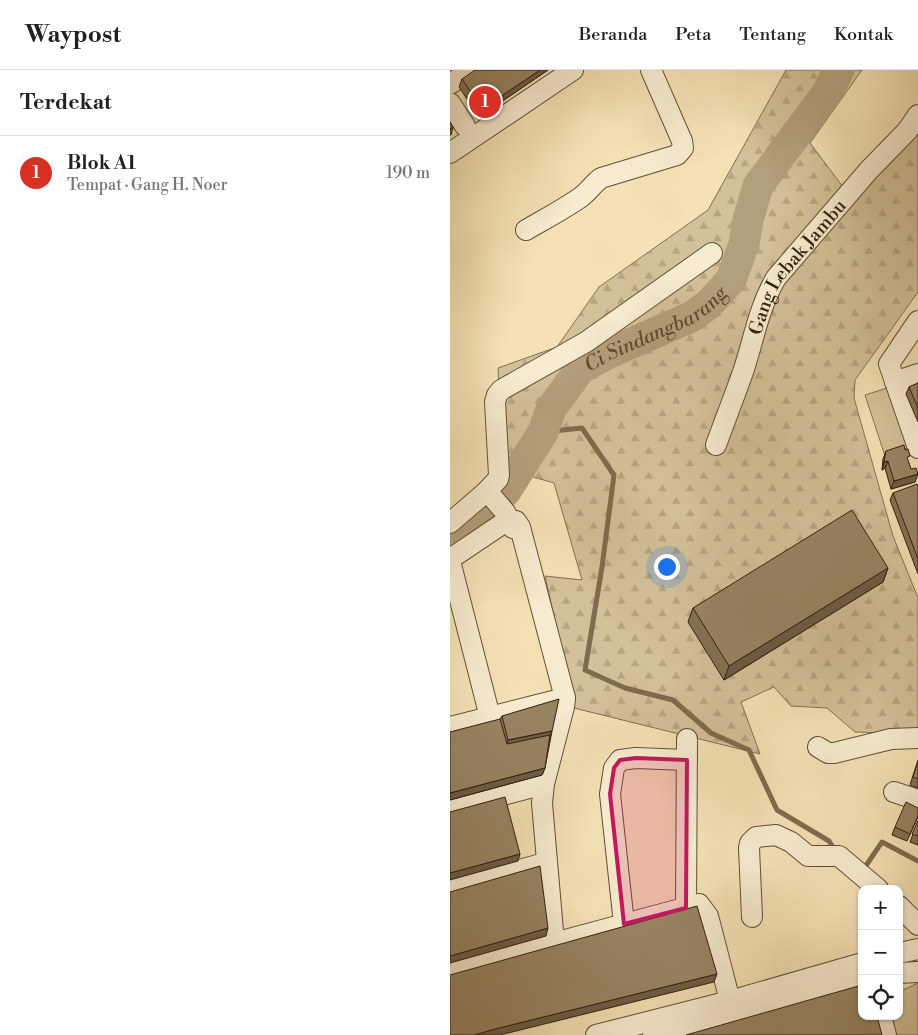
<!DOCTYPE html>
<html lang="id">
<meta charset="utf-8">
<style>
:root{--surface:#fff;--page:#f2f2f2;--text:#202124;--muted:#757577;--line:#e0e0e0;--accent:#d93025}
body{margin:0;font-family:"Libre Bodoni",serif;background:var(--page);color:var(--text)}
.controls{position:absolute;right:15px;bottom:15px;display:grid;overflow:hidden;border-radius:10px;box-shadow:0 1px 4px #0004}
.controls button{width:45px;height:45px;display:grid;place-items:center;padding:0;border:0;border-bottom:1px solid var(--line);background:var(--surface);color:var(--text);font:25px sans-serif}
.you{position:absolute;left:216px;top:496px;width:18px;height:18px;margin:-12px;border:4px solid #fff;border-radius:50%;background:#1a73e8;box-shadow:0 0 0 8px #1a73e833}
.badge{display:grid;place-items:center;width:32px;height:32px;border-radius:50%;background:var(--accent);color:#fff;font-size:16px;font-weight:700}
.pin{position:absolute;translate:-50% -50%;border:2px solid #fff;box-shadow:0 1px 5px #0006}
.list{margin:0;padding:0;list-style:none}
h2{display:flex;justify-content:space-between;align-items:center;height:65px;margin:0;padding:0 20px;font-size:21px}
h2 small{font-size:16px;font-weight:400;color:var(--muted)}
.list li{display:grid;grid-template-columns:32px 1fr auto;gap:15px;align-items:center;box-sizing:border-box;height:75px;padding:0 20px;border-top:1px solid var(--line)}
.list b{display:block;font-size:19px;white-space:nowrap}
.list p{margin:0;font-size:16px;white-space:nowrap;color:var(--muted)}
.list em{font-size:16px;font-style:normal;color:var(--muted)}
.icon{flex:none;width:28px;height:28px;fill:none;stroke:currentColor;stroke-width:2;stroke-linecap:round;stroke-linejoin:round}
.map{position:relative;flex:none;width:468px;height:965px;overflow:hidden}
header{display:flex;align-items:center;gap:30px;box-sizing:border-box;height:70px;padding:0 25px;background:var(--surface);border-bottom:1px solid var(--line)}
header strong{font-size:24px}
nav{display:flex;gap:28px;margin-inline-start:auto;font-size:18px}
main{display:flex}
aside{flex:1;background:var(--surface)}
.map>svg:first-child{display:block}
.grass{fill:#d3c199;stroke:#827051}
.forest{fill:url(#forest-firs);stroke:#827051}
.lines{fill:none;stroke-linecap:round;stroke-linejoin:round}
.stream{stroke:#7f6b4d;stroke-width:5}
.river{stroke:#b29f7b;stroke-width:31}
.minor-casing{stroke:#624f34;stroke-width:22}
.minor{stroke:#f8ecd0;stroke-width:20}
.wall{fill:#827255;stroke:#321e09}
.shaded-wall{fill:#6a5c45;stroke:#321e09}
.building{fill:#978463;stroke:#321e09}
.marked{fill:#c2185b;fill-opacity:0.2;stroke:#c2185b;stroke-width:4;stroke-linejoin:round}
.labels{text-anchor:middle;stroke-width:4.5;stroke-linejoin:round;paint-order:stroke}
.street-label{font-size:19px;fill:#321e09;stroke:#f8ecd0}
.water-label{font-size:20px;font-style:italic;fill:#5f4b31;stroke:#f8ecd0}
</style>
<header>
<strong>Waypost</strong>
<nav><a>Beranda</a><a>Peta</a><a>Tentang</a><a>Kontak</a></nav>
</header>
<main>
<aside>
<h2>Terdekat<small></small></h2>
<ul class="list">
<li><span class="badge">1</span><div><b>Blok A1</b><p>Tempat · Gang H. Noer</p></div><em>190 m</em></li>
</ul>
</aside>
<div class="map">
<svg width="468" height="965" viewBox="0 0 468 965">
<defs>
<pattern id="forest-firs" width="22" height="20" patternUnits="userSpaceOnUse" patternTransform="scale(1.25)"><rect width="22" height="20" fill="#d3c199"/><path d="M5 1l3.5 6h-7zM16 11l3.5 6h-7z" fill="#b6a582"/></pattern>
</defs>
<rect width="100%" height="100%" fill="#f4e2b6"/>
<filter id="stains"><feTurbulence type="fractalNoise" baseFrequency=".004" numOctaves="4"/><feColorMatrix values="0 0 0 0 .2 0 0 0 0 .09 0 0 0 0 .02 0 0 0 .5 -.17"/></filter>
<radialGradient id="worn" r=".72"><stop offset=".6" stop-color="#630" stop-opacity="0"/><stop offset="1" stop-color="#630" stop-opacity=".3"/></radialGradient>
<g class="grass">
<path d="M440 317 460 377 435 386 415 325Z"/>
<path d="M468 913V965H440L434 946H449V922Z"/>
</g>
<path class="forest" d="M336 0H412L360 73 396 121 468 49V222L405 310 404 328 443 466 468 528V664L405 662 377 638 341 636 324 617 291 632 310 684 124 638 95 506 132 510 104 413 52 398 48 298 107 277 149 217 258 140Z"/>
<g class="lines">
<g class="stream">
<path d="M93 362 132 358 164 405 152 497 135 600 175 618 223 630 261 663 299 680 327 740 379 771 386 782"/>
<path d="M413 800 432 772 468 791"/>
</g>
<path class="river" id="s1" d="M0 466 56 421 93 362 101 339 130 299 159 283 241 247 258 235 281 210 294 174 298 150 308 116 377 23 389 0"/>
<g class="minor-casing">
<g id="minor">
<path d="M0 14 21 0"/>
<path d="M0 33 15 56"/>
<path d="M0 83 123 0"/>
<path d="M76 160C95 149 114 139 131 127 139 121 143 114 151 108L227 85 233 78 232 71 201 0"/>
<path d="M468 251 439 294 468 378"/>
<path d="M445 312 468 304"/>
<path id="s2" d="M266 375C275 350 285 325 294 299 304 268 309 237 326 208L419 100 457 61 468 45"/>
<path d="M0 453 37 421"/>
<path d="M64 455 63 458 55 442 37 421 48 409 49 405 45 332 47 325 51 320 136 272 262 183"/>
<path d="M0 489 55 452 61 450 66 451 70 457 115 628 114 637 94 714 92 733 104 873"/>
<path d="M0 491 40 647"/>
<path d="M0 657 115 628"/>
<path d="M368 677 378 683H384L441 669 468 668"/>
<path d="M444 722 468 730"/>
<path d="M0 739 94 714"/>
<path d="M0 819 95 793"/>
<path d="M449 836 468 855"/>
<path d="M236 838 237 669"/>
<path d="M302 847 299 778 300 773 306 767 326 765 341 772 358 786H389L428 819"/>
<path d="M174 854 160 724 164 698 170 690 186 688 237 690"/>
<path d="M449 883 468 879"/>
<path d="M0 901 249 834 258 846 280 931"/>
<path d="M449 903 468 902"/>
<path d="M431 946 436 965"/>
<path d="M146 965 280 931 412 893"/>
<path d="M203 965 412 909"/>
</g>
</g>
<use href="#minor" class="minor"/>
</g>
<g class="wall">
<path d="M98 0 29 47 9 17 12 9Z"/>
<path d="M468 313V352L456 324 459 317Z"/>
<path d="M436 381 458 391 465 412 441 419 435 398 432 400 433 389Z"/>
<path d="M468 416V504L440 430 443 423Z"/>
<path d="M438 498 433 512 274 610 238 552 243 538Z"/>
<path d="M52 646 102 661 95 698 92 705 0 730 50 649Z"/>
<path d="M468 690V718L460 715Z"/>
<path d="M468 747 457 771 442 765 445 757Z"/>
<path d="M468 751V775L460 772Z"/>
</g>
<g class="shaded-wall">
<path d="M90 0H98L29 47 32 39Z"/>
<path d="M3 57 1 65H0V59Z"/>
<path d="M438 391 435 398 432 400 434 392Z"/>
<path d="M468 404 465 412 441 419 444 411Z"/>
<path d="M438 498 433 512 274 610 279 596Z"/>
<path d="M102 661 98 672 54 681 58 670Z"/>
<path d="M95 698 92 705 0 730V723Z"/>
<path d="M70 784 68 791 0 810V803Z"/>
<path d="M98 858 96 866 0 893V886Z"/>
<path d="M267 904 264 912 50 965H24L45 959Z"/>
</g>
<g class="building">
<path d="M25 0H90L32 39 12 9Z"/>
<path d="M0 52 3 57 0 59Z"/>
<path d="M468 313V338L459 317Z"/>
<path d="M454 375 455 380 458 379 460 386 457 387 461 399 466 398 468 404 444 411 438 391 434 392 436 381Z"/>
<path d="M467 414 468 416V489L443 423Z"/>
<path d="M402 440 438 498 279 596 243 538Z"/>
<path d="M109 629 102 661 58 670 52 646Z"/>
<path d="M50 649 57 674 100 665 95 698 0 723V662Z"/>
<path d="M468 691V709L463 707Z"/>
<path d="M55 727 70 784 0 803V742Z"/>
<path d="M456 732 468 738V746L460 764 445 757Z"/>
<path d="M468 751V766L462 764Z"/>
<path d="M90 796 98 858 0 886V822Z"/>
<path d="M247 836 267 904 45 959 24 965H0V905Z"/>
<path d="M412 915V946H427L432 965H236Z"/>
</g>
<path class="marked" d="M186 688 237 690 236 838 174 854 160 724 164 698 170 690Z"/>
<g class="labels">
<g class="street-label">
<text dy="7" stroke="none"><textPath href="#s2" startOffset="198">Gang Lebak Jambu</textPath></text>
</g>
<g class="water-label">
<text dy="7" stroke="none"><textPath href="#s1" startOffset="301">Ci Sindangbarang</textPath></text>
</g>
</g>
<rect width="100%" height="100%" filter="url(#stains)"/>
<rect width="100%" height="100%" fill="url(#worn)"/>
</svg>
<div class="controls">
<button>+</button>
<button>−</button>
<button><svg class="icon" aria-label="locate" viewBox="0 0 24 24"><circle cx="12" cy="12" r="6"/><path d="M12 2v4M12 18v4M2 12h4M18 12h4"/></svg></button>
</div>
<div class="you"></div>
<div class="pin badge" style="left:35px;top:32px">1</div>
</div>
</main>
